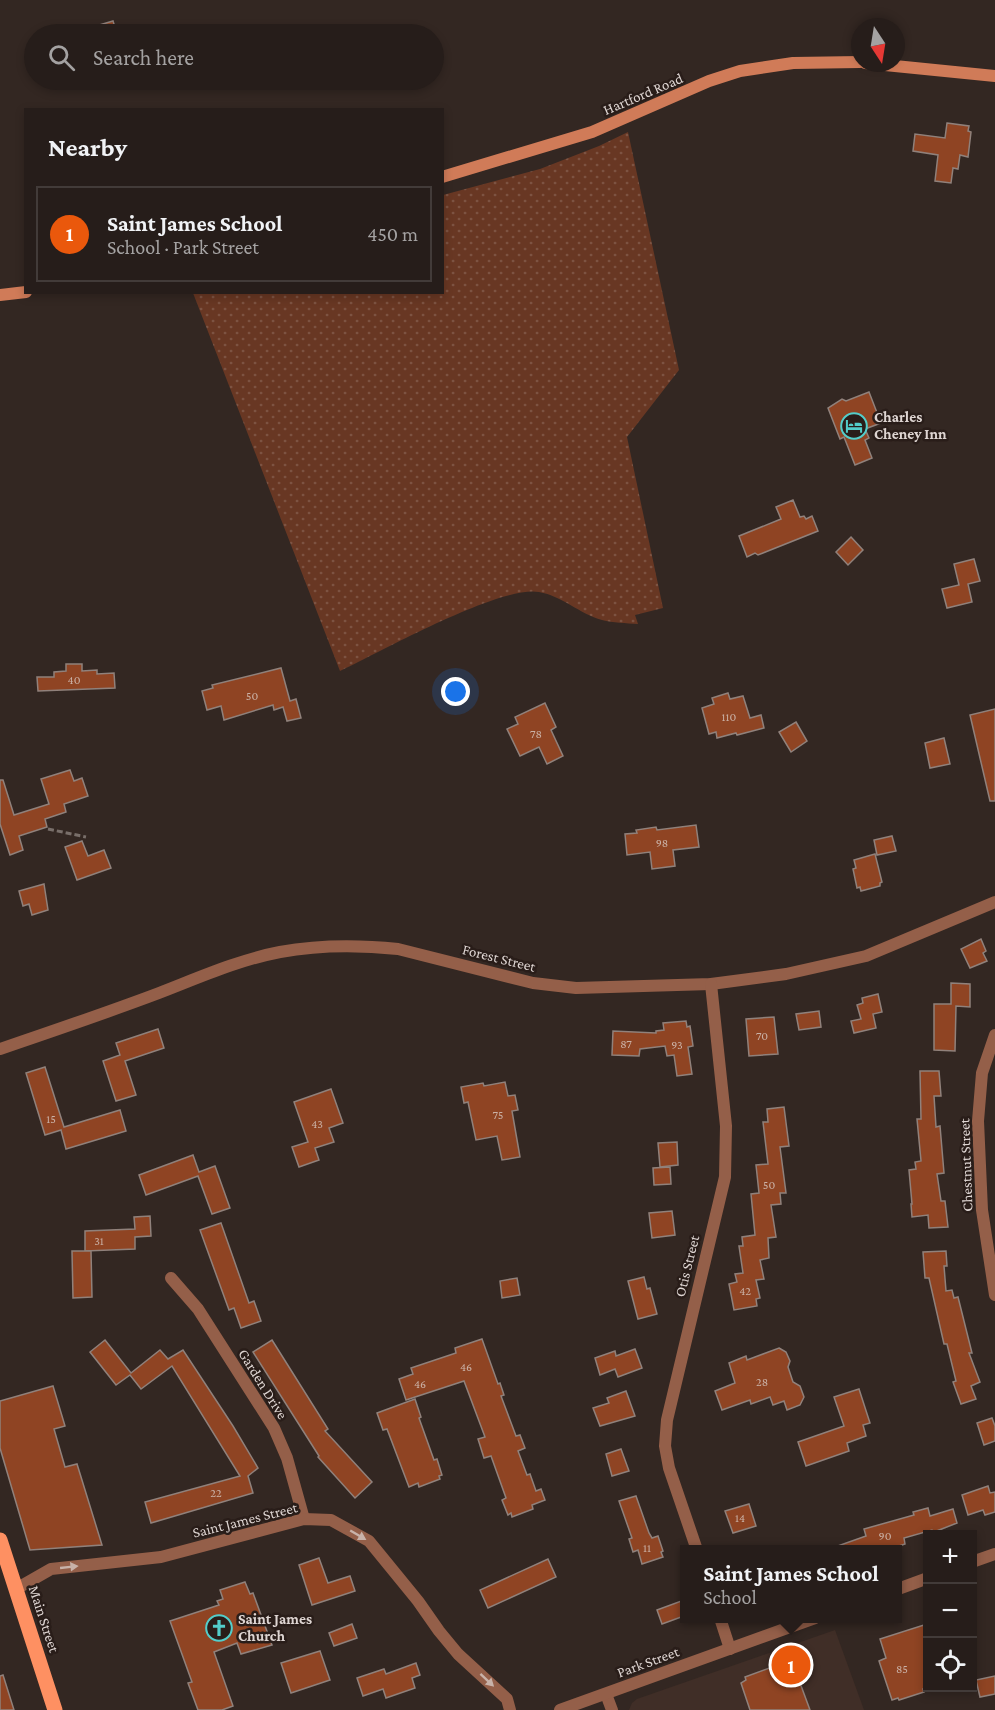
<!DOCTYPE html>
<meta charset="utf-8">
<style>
:root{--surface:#261d1a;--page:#322a27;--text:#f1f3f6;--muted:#a4a2a2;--line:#423b39;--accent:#ea580c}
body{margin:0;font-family:"Crimson Pro",serif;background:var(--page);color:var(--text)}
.controls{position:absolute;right:18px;bottom:18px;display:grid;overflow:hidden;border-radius:0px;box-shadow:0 3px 9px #0003}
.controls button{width:54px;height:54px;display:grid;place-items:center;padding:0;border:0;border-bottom:2px solid var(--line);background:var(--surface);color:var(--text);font:30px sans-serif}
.compass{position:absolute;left:851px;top:18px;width:54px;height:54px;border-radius:50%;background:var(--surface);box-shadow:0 3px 9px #0003;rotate:168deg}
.you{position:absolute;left:456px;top:692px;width:21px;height:21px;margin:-15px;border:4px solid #fff;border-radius:50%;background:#1a73e8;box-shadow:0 0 0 9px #1a73e833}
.badge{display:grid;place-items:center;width:39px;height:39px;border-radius:50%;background:var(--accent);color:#fff;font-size:20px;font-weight:700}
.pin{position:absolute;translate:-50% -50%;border:3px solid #fff;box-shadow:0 2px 6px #0006}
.popup{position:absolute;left:680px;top:1545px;width:222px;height:78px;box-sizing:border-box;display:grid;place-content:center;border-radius:0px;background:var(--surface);filter:drop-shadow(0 2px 4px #0005);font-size:20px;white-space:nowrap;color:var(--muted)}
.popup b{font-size:22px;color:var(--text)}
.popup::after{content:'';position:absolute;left:50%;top:100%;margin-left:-12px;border:12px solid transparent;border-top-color:var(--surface)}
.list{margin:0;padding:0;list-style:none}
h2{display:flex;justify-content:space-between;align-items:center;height:78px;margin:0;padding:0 24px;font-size:26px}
h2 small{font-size:20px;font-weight:400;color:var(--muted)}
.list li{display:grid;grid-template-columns:39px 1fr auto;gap:18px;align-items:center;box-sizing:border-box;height:96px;margin:0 12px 12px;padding:0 12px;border:2px solid var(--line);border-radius:0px}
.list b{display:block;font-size:22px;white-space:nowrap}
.list p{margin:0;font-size:20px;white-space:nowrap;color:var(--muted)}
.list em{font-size:20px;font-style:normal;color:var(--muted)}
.icon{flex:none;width:33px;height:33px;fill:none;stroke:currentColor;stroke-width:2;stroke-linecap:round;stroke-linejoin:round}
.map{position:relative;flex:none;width:995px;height:1710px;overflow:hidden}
.search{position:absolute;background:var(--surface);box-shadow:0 3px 9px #0003;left:24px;top:24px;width:420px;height:66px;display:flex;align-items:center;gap:15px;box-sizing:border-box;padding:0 21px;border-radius:33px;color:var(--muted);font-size:22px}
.panel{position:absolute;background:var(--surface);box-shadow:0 3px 9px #0003;left:24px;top:108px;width:420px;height:186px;border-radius:0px}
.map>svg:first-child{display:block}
.built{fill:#402e27}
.park{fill:url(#park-dots)}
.building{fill:#8f4423;stroke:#90817b;stroke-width:1.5}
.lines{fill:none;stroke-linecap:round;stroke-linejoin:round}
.path{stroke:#796f6a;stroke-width:3;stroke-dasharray:6 3;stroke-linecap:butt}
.street{stroke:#945f49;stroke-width:12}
.secondary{stroke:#d07b58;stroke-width:12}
.primary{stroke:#fe9062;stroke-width:15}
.oneway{fill:#c8b2a9}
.labels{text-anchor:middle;stroke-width:5;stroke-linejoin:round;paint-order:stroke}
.number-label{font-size:12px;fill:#cab1a6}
.street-label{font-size:15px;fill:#ded5d2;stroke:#291d19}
.poi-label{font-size:15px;font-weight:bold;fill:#ded5d2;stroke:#291d19;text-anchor:start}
</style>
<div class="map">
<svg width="995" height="1710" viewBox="0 0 995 1710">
<defs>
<pattern id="park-dots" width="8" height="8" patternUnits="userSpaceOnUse" patternTransform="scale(1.5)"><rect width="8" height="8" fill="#683723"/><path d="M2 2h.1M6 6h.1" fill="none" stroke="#7d5342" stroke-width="1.8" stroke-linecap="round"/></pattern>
</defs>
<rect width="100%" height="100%" fill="#332722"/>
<path class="built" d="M835 1630 864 1710H629L632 1703 637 1699Z"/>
<path class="park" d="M628 132 679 370 627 437 663 608 635 615 638 624C626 623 613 623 602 620 580 614 562 596 539 592 500 585 380 652 340 671L193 293 442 292 443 195 540 169 599 146Z"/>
<g class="building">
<path d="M113 21 117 34H80L79 31Z"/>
<path d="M947 123 969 126 968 131 971 132 968 157 960 155 958 169 953 168 951 183 935 181 938 155 913 151 915 134 945 138Z"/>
<path d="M869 392 881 423 865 429 869 438 865 440 872 458 855 465 844 437 840 439 828 408 842 399 846 401Z"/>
<path d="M793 500 800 517 804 516 806 519 812 516 818 531 758 555 755 553 747 557 739 536 781 519 776 507Z"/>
<path d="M851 537 863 550 848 565 836 552Z"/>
<path d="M974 559 980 581 968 584 972 602 947 608 942 589 959 585 954 564Z"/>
<path d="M66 664H82V671L97 670V674L114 673 115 688 38 691 37 677H54V672L66 671Z"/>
<path d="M281 668 290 701 296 699 301 718 287 721 283 707 274 710 273 705 224 720 221 706 207 710 202 691 213 688 212 685Z"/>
<path d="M728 693 730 699 743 696 750 718 761 715 764 728 737 735 736 733 717 738 716 732 709 734 702 708 714 704 712 698Z"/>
<path d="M545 703 556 727 551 730 563 756 547 764 539 747 520 756 507 729 518 724 515 717Z"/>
<path d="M995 709V801H990L970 715Z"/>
<path d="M796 722 807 741 791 752 779 732Z"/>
<path d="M944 738 950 764 930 768 925 743Z"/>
<path d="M70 770 74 781 82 778 88 796 64 804 66 812 45 819 47 827 19 836 23 850 10 855 0 824V780H3L14 815 49 804 41 779Z"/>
<path d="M696 825 699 847 673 850 675 866 652 869 650 852 627 855 625 834 637 833 636 830 656 827 657 830Z"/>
<path d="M892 836 896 851 877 855 874 840Z"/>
<path d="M82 841 88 856 104 850 111 868 77 880 65 847Z"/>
<path d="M875 854 882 882 880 883V886L861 891 860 887 857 888 853 869 856 868 854 860Z"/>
<path d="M44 884 48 910 32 915 29 904 23 906 19 891Z"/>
<path d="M981 939 986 951 983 953 987 961 970 968 961 949Z"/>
<path d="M951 983 970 984V1007L956 1006 955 1051 934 1050V1004H951Z"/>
<path d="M878 994 882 1012 873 1014 876 1028 854 1033 851 1021 861 1019 857 1005 863 1003 862 998Z"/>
<path d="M819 1011 821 1027 799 1030 796 1014Z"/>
<path d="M774 1017 778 1054 749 1056 746 1019Z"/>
<path d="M686 1021 687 1027 690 1026 693 1046 688 1047 692 1074 677 1076 674 1055 667 1056 665 1046 640 1049 639 1056 612 1055 613 1031 656 1033V1031L664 1030 663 1023Z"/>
<path d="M158 1029 164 1048 125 1061 136 1095 116 1101 103 1061 120 1055 116 1043Z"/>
<path d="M45 1067 64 1127 120 1110 126 1131 66 1149 61 1130 45 1135 26 1073Z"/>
<path d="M920 1071H939L941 1096H934L936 1127 940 1126 944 1173 937 1174 941 1201H945L948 1227 929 1228 928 1215 912 1217 911 1204H912L909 1170 916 1169 915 1162 921 1161 917 1119H921Z"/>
<path d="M505 1082 508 1096 515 1095 518 1110 512 1111 520 1157 502 1160 497 1136 476 1140 468 1102 464 1103 461 1087 483 1083 484 1086Z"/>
<path d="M331 1089 343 1123 329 1128 334 1142 315 1148 319 1160 299 1167 292 1147 308 1142 294 1102Z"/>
<path d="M784 1107 789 1146 780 1147 786 1193H780L781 1204 771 1205 776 1237 768 1238 769 1258 760 1260 764 1279 756 1280 760 1298 756 1299 757 1306 734 1310 729 1284 737 1282 735 1274 743 1273 739 1246H743L742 1237 755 1235 751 1194 759 1193 756 1165 768 1164 763 1122H768L767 1109Z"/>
<path d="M677 1142 678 1165 660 1167 658 1143Z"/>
<path d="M193 1155 199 1172 215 1166 230 1208 212 1214 198 1176 146 1195 139 1175Z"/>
<path d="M670 1167 671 1184 654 1185 653 1168Z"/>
<path d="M672 1211 675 1235 652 1238 649 1213Z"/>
<path d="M150 1216 151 1236 135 1237V1249L85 1251V1231L135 1229 134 1217Z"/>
<path d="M221 1223 249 1303 254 1301 261 1321 241 1328 234 1308 229 1310 200 1230Z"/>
<path d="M72 1251H91L92 1297 73 1298Z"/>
<path d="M946 1251 947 1266H944L946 1291 952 1290 954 1298 958 1297 972 1353H969L980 1382 971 1386 976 1399 961 1404 953 1382 956 1381 947 1344H944L929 1278H925L923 1252Z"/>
<path d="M644 1277 647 1289 650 1288 657 1314 638 1319 628 1281Z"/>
<path d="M517 1278 520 1295 502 1298 500 1281Z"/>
<path d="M482 1339 498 1384 500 1383 504 1395 501 1396 516 1436 520 1435 525 1448 518 1451 527 1475 530 1474 536 1491 541 1489 545 1500 532 1505 533 1509 512 1517 511 1513 508 1515 502 1500 506 1498 491 1456 484 1458 478 1439 485 1437 464 1381 406 1400 399 1379 413 1374 411 1368 456 1353 455 1348Z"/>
<path d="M105 1340 131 1373 160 1350 168 1359 183 1350 233 1426 258 1468 248 1476 253 1493 151 1523 145 1502 240 1476 172 1366 141 1389 130 1375 116 1385 90 1352Z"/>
<path d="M272 1340 328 1429 325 1431 372 1482 355 1498 318 1457 319 1456 253 1352Z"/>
<path d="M779 1348 786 1352 790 1361 788 1367 793 1382 800 1386 804 1397 800 1405 787 1410 784 1401 773 1405 770 1397 751 1404 750 1400 722 1410 715 1391 735 1383 729 1363 746 1356 747 1360Z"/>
<path d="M635 1349 642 1368 618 1377 615 1369 600 1375 595 1358 615 1351 616 1356Z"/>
<path d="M53 1386 65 1426 54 1429 65 1467 77 1464 102 1545 30 1550 0 1448V1401Z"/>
<path d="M859 1389 870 1423 863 1425 866 1436 847 1443 849 1451 806 1466 798 1442 844 1426 834 1397Z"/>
<path d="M626 1391 635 1416 600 1426 593 1408 609 1403 607 1398Z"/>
<path d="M415 1399 421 1417 419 1418 434 1460 437 1459 442 1475 439 1476 440 1479 419 1487 418 1483 409 1487 387 1429 383 1430 377 1413Z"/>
<path d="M992 1418 995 1426V1441L984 1445 977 1423Z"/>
<path d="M621 1449 629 1471 612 1476 606 1454Z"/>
<path d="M988 1486 990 1493 995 1492V1512L985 1515 983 1510 968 1515 962 1495Z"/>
<path d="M636 1496 649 1533 652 1538 658 1536 663 1551 661 1552 663 1557 642 1564 638 1550 633 1552 629 1539 632 1538 619 1501Z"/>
<path d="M749 1504 756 1526 733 1533 725 1511Z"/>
<path d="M928 1508 930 1516 953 1509 957 1523 934 1532 932 1530 904 1538 905 1544 887 1550H832V1548L866 1536 864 1529 914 1515 913 1512Z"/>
<path d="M319 1558 328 1583 350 1576 355 1591 312 1605 299 1565Z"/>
<path d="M548 1559 556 1577 488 1608 480 1590Z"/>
<path d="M245 1582 250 1594 253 1593 272 1645 241 1654 237 1643 214 1652 233 1706 222 1710H198L188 1683 192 1682 170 1621 219 1605 217 1601 223 1599 220 1590Z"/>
<path d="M684 1600V1616L662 1624 657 1610Z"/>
<path d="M352 1624 357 1638 334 1646 329 1633Z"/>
<path d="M927 1624V1688L923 1689 924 1692 899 1700 898 1698 892 1700 879 1661 886 1658 880 1639Z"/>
<path d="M320 1651 330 1680 291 1693 281 1663Z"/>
<path d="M786 1662 788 1666 793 1664 810 1710H750L741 1683 746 1680 745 1677Z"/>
<path d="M416 1663 420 1675 412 1678 415 1688 386 1698 383 1689 363 1696 357 1678 384 1669 386 1674Z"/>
<path d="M3 1675 14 1710H0V1676Z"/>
<path d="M995 1676V1694L980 1697 976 1680Z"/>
</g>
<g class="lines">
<path class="path" d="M48 829 86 837"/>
<g class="street">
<path d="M995 1035 982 1073 978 1121 982 1210 995 1295"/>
<path d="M0 1049C53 1031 106 1013 159 993 198 978 238 960 280 952 318 945 360 945 398 949L533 983 576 988 711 984 786 974 866 956 995 902"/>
<path d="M171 1278 198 1309 274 1428 287 1458 304 1519"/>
<path d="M697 1550 669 1468 665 1446 667 1420 725 1177 726 1126 711 984"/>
<path d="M972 1562 995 1554"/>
<path d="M16 1589 51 1569 161 1557 304 1519 331 1520 369 1541 418 1601 439 1631 458 1654 507 1699 510 1710"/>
<path d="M898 1589 928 1578"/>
<path d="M720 1618 730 1649"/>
<path d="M606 1694 612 1710"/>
<path d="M560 1710 815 1618"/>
</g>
<g class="secondary">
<path d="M865 63 995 76"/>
<path d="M442 177 592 132 709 81 740 71 793 63 860 62"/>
<path d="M0 295 26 292"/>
</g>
<path class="primary" d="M0 1540 55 1710"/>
</g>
<defs><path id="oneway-solid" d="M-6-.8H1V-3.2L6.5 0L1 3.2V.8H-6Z" transform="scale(1.5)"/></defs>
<g class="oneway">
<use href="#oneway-solid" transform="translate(358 1535) rotate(30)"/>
<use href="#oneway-solid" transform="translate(69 1567) rotate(-6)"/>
<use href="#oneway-solid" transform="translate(487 1680) rotate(43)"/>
</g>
<defs>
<g id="hotel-ring" transform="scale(1.35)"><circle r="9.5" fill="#291d19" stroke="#53cdca" stroke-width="1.5"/><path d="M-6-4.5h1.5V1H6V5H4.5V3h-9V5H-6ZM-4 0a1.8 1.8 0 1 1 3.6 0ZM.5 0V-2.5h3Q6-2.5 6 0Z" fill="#53cdca"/></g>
<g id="church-ring" transform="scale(1.35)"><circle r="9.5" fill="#291d19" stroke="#53cdca" stroke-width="1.5"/><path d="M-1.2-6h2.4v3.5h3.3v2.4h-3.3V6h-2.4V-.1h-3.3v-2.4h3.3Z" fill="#53cdca"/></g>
</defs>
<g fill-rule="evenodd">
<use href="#hotel-ring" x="854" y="426"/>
<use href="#church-ring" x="219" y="1628"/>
</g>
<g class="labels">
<g class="number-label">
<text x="74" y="684">40</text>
<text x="252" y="700">50</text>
<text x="729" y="721">110</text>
<text x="536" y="738">78</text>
<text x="662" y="847">98</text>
<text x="762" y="1040">70</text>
<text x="626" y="1048">87</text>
<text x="677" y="1049">93</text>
<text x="498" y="1119">75</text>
<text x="51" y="1123">15</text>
<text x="317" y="1128">43</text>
<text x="769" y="1189">50</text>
<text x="99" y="1245">31</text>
<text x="745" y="1295">42</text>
<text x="466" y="1371">46</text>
<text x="762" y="1386">28</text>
<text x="420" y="1388">46</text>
<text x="216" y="1497">22</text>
<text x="740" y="1522">14</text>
<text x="885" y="1540">90</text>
<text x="647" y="1552">11</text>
<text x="902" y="1673">85</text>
</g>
<g class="street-label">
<text transform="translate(643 94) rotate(-23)" y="5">Hartford Road</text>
<text transform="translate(499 958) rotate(14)" y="5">Forest Street</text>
<text transform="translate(966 1165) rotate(-92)" y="5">Chestnut Street</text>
<text transform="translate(687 1266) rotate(-76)" y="5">Otis Street</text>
<text transform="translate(263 1384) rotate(58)" y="5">Garden Drive</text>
<text transform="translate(245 1520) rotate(-14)" y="5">Saint James Street</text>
<text transform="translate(44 1619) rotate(72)" y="5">Main Street</text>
<text transform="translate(648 1662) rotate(-20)" y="5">Park Street</text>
</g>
<g class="poi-label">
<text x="874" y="422">Charles<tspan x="874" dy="17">Cheney Inn</tspan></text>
<text x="238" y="1624">Saint James<tspan x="238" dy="17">Church</tspan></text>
</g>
</g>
</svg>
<div class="controls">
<button>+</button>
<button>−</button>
<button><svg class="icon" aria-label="locate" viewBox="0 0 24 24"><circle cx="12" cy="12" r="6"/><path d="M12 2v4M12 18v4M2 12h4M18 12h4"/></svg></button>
</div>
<svg class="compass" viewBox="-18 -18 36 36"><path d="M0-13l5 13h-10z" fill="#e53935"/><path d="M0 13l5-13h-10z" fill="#a4a2a2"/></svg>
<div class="you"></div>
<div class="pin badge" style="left:791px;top:1665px">1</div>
<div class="popup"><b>Saint James School</b>School</div>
<div class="search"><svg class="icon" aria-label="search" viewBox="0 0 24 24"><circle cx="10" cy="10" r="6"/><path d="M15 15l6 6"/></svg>Search here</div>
<section class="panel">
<h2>Nearby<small></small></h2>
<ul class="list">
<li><span class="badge">1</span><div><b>Saint James School</b><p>School · Park Street</p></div><em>450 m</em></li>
</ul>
</section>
</div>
